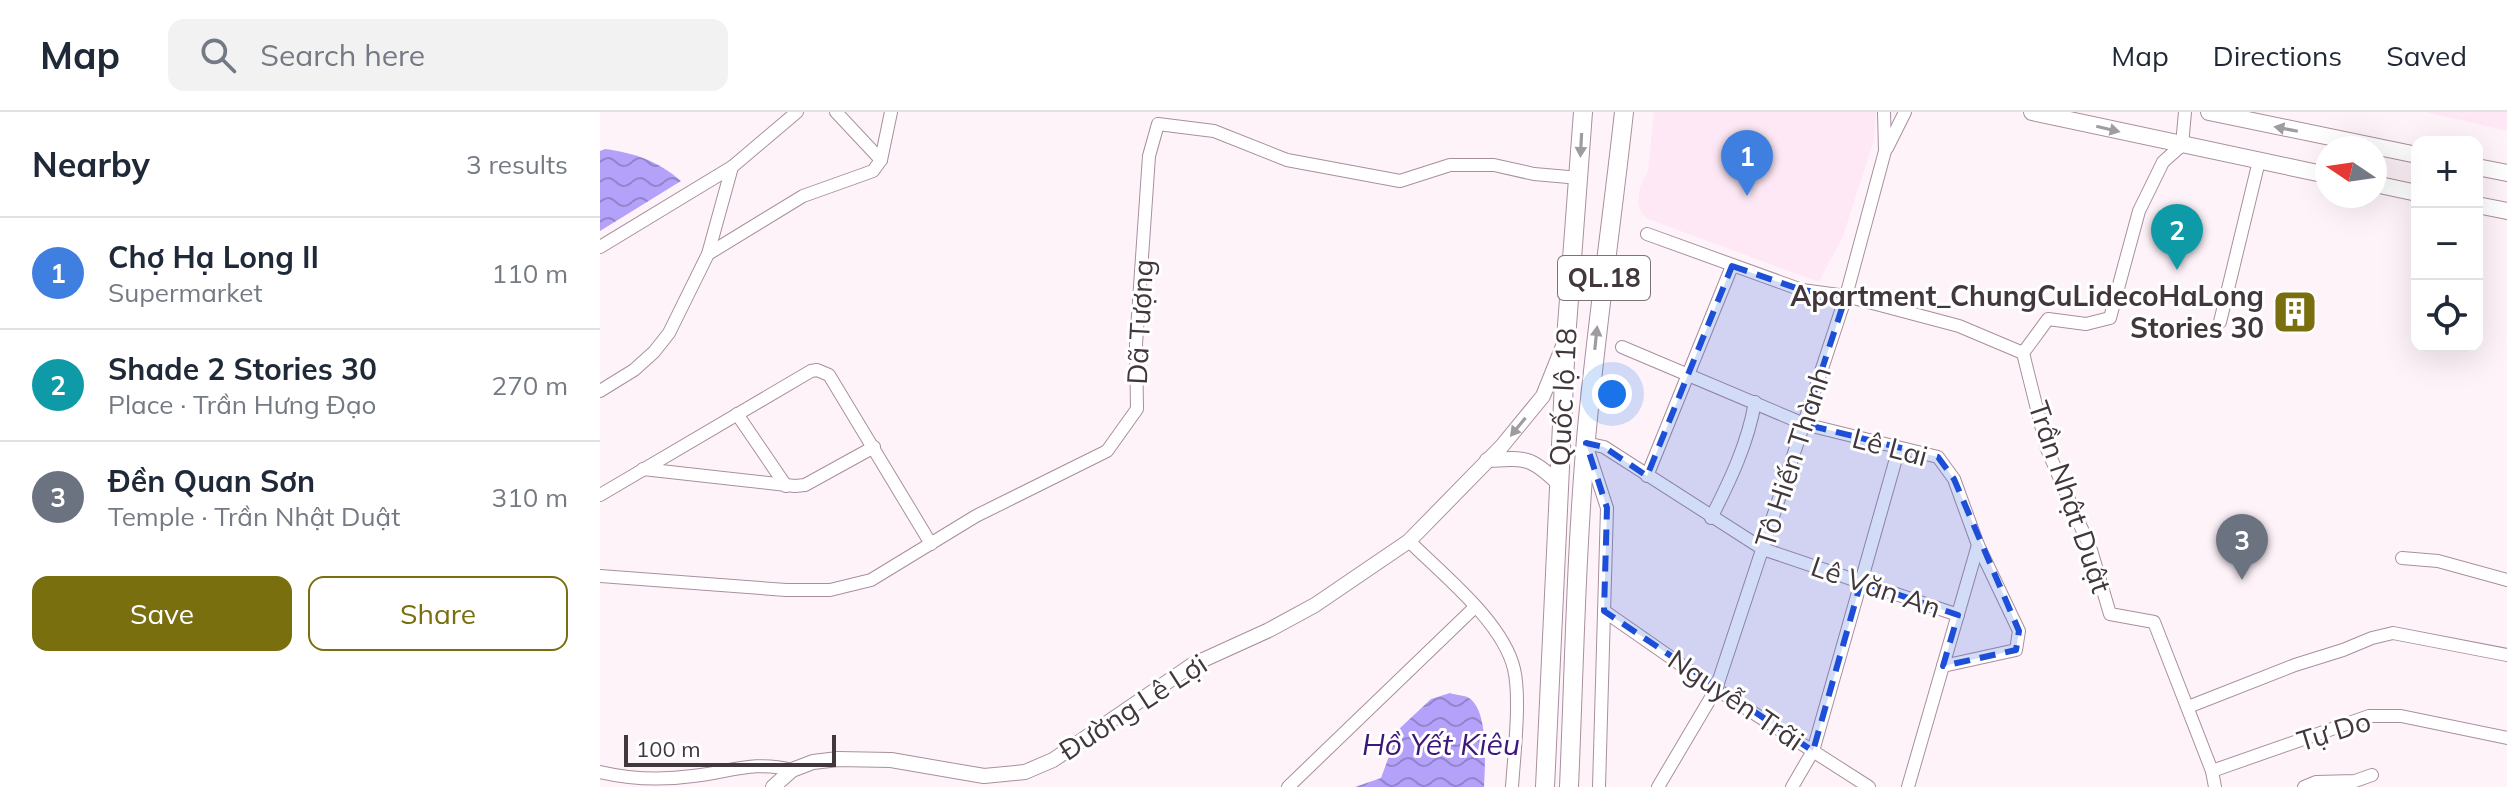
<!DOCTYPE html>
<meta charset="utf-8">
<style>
:root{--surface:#fff;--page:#f2f2f3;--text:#1f2937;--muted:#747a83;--line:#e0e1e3;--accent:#796f0e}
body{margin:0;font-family:Mulish,sans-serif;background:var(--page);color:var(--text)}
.controls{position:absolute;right:24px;top:24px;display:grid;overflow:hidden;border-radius:16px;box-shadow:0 8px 32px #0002}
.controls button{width:72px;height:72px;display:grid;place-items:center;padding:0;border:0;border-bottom:2px solid var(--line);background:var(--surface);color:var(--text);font:40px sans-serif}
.compass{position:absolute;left:1715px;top:24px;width:72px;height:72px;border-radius:50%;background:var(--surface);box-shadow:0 8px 32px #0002;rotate:283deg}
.scale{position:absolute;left:24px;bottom:20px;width:212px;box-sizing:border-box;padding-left:8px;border:4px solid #42373d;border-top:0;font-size:22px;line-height:28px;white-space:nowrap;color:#42373d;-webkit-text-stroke:6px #fff;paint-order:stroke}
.you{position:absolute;left:1012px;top:282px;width:28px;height:28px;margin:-20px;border:6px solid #fff;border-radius:50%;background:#1a73e8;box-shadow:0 0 0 12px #1a73e833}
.badge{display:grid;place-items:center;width:52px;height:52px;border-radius:50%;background:var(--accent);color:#fff;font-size:26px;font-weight:700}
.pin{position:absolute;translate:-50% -66px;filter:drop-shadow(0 2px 4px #0008)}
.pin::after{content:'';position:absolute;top:42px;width:28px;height:24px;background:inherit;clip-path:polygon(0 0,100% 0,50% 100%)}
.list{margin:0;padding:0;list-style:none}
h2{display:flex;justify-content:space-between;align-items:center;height:104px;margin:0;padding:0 32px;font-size:34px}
h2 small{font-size:26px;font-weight:400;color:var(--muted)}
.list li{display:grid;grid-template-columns:52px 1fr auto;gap:24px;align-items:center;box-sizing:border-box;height:112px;padding:0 32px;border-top:2px solid var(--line)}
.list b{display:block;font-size:30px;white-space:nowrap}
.list p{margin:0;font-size:26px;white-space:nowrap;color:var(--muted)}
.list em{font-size:26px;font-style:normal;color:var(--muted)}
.actions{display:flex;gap:16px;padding:24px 32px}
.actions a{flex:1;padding:18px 0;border:2px solid var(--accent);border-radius:16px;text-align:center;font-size:28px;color:var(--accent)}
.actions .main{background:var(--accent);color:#fff}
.icon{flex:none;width:44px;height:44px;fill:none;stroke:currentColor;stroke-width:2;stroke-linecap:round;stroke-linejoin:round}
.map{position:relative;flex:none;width:1907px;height:675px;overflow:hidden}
header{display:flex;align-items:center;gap:48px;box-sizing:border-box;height:112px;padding:0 40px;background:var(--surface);border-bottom:2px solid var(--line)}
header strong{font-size:38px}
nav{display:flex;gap:44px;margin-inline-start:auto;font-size:28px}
.search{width:560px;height:72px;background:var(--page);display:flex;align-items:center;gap:20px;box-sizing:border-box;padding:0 28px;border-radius:16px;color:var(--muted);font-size:30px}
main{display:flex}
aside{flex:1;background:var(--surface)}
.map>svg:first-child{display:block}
.built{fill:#fee8f5}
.water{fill:url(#water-waves)}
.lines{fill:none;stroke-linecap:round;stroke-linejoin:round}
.minor-casing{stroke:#a88f9e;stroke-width:14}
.tertiary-casing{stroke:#a88f9e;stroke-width:16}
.secondary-casing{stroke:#a88f9e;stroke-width:18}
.primary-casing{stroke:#a88f9e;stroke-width:20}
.minor{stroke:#fff;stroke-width:12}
.tertiary{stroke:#fff;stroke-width:14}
.secondary{stroke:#fff;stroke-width:16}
.primary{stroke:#fff;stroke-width:18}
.oneway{fill:#a09b9e}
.marked{fill:#1d4ed8;fill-opacity:0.2;stroke:#1d4ed8;stroke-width:6;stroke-dasharray:16 10;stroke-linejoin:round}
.labels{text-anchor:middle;stroke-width:6;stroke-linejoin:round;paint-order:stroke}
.shield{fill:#fff;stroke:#7b7377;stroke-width:2}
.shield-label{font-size:26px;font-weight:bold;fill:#42373d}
.poi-label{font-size:28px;font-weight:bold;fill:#42373d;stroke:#fff;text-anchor:end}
.street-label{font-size:28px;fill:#42373d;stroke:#fff}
.water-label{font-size:30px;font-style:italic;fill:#3e177d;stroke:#fff}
</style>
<header>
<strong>Map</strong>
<div class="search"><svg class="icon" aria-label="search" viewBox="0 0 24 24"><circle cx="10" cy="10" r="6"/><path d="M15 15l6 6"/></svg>Search here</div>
<nav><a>Map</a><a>Directions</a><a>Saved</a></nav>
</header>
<main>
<aside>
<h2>Nearby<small>3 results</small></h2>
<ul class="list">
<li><span class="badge" style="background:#3f7fe0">1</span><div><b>Chợ Hạ Long II</b><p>Supermarket</p></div><em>110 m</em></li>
<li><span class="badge" style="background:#0f9aa8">2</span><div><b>Shade 2 Stories 30</b><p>Place · Trần Hưng Đạo</p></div><em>270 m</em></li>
<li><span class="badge" style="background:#6b7280">3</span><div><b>Đền Quan Sơn</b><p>Temple · Trần Nhật Duật</p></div><em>310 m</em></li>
</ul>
<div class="actions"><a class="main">Save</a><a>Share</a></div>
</aside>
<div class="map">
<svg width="1907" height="675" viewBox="0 0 1907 675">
<defs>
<pattern id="water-waves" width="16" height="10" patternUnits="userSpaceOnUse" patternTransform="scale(2)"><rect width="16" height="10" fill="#b4a1fa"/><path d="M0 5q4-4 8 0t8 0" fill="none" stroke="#9484cc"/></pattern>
</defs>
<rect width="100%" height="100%" fill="#fff3fa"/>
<g class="built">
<path d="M1054 0H1276L1274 28 1243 124 1219 170 1048 107 1042 102 1038 92 1040 75 1048 59Z"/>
<path d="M1825 0H1907V19L1834 2Z"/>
</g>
<g class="water">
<path d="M5 37C35 41 58 49 81 69L0 119V39Z"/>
<path d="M850 581C855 583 865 583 869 586 889 599 885 653 884 675H755L781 666 799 617 831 587Z"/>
</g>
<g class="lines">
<g class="minor-casing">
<g id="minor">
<path d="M236 0 281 48"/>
<path d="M1287 36 1305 0"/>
<path d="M1047 122 1202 178 1246 184 1359 214 1423 241 1448 207 1486 212 1510 206 1539 99 1563 50 1582 33 1585 0"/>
<path d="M0 135 132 55"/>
<path d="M108 142 203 84 273 59 281 48 291 0"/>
<path d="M1620 210 1659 49"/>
<path d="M1022 235 1204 312 1338 345 1354 367 1378 433 1419 519 1416 538 1343 554"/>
<path d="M1423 241 1447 337 1491 438 1510 502 1554 510 1612 659 1615 675"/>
<path d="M0 279 34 258 54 240 69 221 108 142 132 55 197 0"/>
<path d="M137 302 186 374"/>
<path d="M986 331 1004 335 1163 437 1358 503"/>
<path d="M988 338 1007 396 999 675"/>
<path d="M43 357 195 374 205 373 274 335"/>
<path d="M1047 364 1132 154"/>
<path d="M0 383 211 259 217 258 229 263 331 432"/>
<path d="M1111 406C1130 369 1148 331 1155 290"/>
<path d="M809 429C843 463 903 510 914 557 921 586 914 644 912 675"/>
<path d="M1802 446 1838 449 1907 468"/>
<path d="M0 464 186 478H230L271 468 376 404 507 339 537 297 536 232 549 44 558 12 614 19 687 48 800 69 850 53H894L934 62 980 66"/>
<path d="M1004 499 1116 577 1269 675"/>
<path d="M1588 595 1695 553 1743 538 1772 526 1793 521 1907 543"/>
<path d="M1612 659 1769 604H1801L1907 626"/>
<path d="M0 660C30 667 63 668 93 664 130 660 155 648 192 658"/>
<path d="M688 675 875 495"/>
<path d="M1058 675 1116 577 1246 184 1285 39 1284 0"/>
<path d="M1192 675 1213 639 1299 336"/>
<path d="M1308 675 1378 433"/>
<path d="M1704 675 1716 670 1755 669 1772 663"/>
</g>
</g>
<g class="tertiary-casing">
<g id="tertiary">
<path d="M887 348C925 346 930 344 958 371"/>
<path d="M173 675 192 658 213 650 238 647 291 648 384 664 425 660 453 648 592 553 669 518 715 493 809 429 902 334 943 284 963 234"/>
</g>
</g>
<g class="secondary-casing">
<g id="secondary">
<path d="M1432 0 1727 63"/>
<path d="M1609 0 1817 43"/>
<path d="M1877 55 1907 61"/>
<path d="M1775 72 1817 81"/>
<path d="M1877 93 1907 99"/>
</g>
</g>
<g class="primary-casing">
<g id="primary">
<path d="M945 675 966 227 983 0"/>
<path d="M969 675C974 559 976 443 986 327 996 218 1012 109 1024 0"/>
</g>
</g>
<use href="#minor" class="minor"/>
<use href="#tertiary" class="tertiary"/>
<use href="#secondary" class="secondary"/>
<use href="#primary" class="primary"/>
</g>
<defs><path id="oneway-solid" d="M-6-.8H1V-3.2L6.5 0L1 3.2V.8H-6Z" transform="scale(2)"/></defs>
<g class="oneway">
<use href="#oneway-solid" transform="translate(1508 17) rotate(13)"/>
<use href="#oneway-solid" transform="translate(1686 17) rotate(-169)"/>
<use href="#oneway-solid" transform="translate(981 33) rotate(93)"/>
<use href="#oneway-solid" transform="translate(996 226) rotate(-84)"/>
<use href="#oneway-solid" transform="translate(918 315) rotate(129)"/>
</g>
<path class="marked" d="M1132 154 1202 178 1246 184 1204 312 1338 345 1354 367 1419 519 1416 538 1343 554 1358 503 1261 470 1213 639 1004 499 1007 396 986 331 1004 335 1047 364Z"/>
<defs>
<g id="building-square" transform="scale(2.3)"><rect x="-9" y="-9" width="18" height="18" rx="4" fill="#796f0e" stroke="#fff"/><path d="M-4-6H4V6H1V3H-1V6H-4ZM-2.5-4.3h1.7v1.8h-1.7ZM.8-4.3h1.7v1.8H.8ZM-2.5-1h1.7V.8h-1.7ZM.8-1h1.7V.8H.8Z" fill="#fff"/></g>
</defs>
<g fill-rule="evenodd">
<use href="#building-square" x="1695" y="200"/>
</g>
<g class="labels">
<rect class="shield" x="958" y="144" width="92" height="44" rx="6"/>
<g class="shield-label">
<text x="1004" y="175">QL.18</text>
</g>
<g class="poi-label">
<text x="1664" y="194">Apartment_ChungCuLidecoHaLong<tspan x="1664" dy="32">Stories 30</tspan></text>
</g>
<g class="street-label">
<text transform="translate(540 210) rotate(-87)" y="10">Dã Tượng</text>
<text transform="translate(963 285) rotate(-87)" y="10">Quốc lộ 18</text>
<text transform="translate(1290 335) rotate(15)" y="10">Lê Lai</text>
<text transform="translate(1193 345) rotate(-72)" y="10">Tô Hiến Thành</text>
<text transform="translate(1470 385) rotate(71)" y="10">Trần Nhật Duật</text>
<text transform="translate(1276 475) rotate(19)" y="10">Lê Văn An</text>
<text transform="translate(1136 588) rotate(34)" y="10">Nguyễn Trãi</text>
<text transform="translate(533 595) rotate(-33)" y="10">Đường Lê Lợi</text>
<text transform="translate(1734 619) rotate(-17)" y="10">Tự Do</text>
</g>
<g class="water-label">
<text x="841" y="643">Hồ Yết Kiêu</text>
</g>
</g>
</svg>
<div class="controls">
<button>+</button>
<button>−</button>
<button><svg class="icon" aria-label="locate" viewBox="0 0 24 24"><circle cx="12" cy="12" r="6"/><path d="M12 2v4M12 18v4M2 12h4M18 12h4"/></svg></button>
</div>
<svg class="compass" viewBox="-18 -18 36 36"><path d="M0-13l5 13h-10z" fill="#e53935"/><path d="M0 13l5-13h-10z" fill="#747a83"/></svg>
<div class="scale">100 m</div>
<div class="you"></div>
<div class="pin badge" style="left:1147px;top:84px;background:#3f7fe0">1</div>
<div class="pin badge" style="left:1577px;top:158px;background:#0f9aa8">2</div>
<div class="pin badge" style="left:1642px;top:468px;background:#6b7280">3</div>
</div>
</main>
